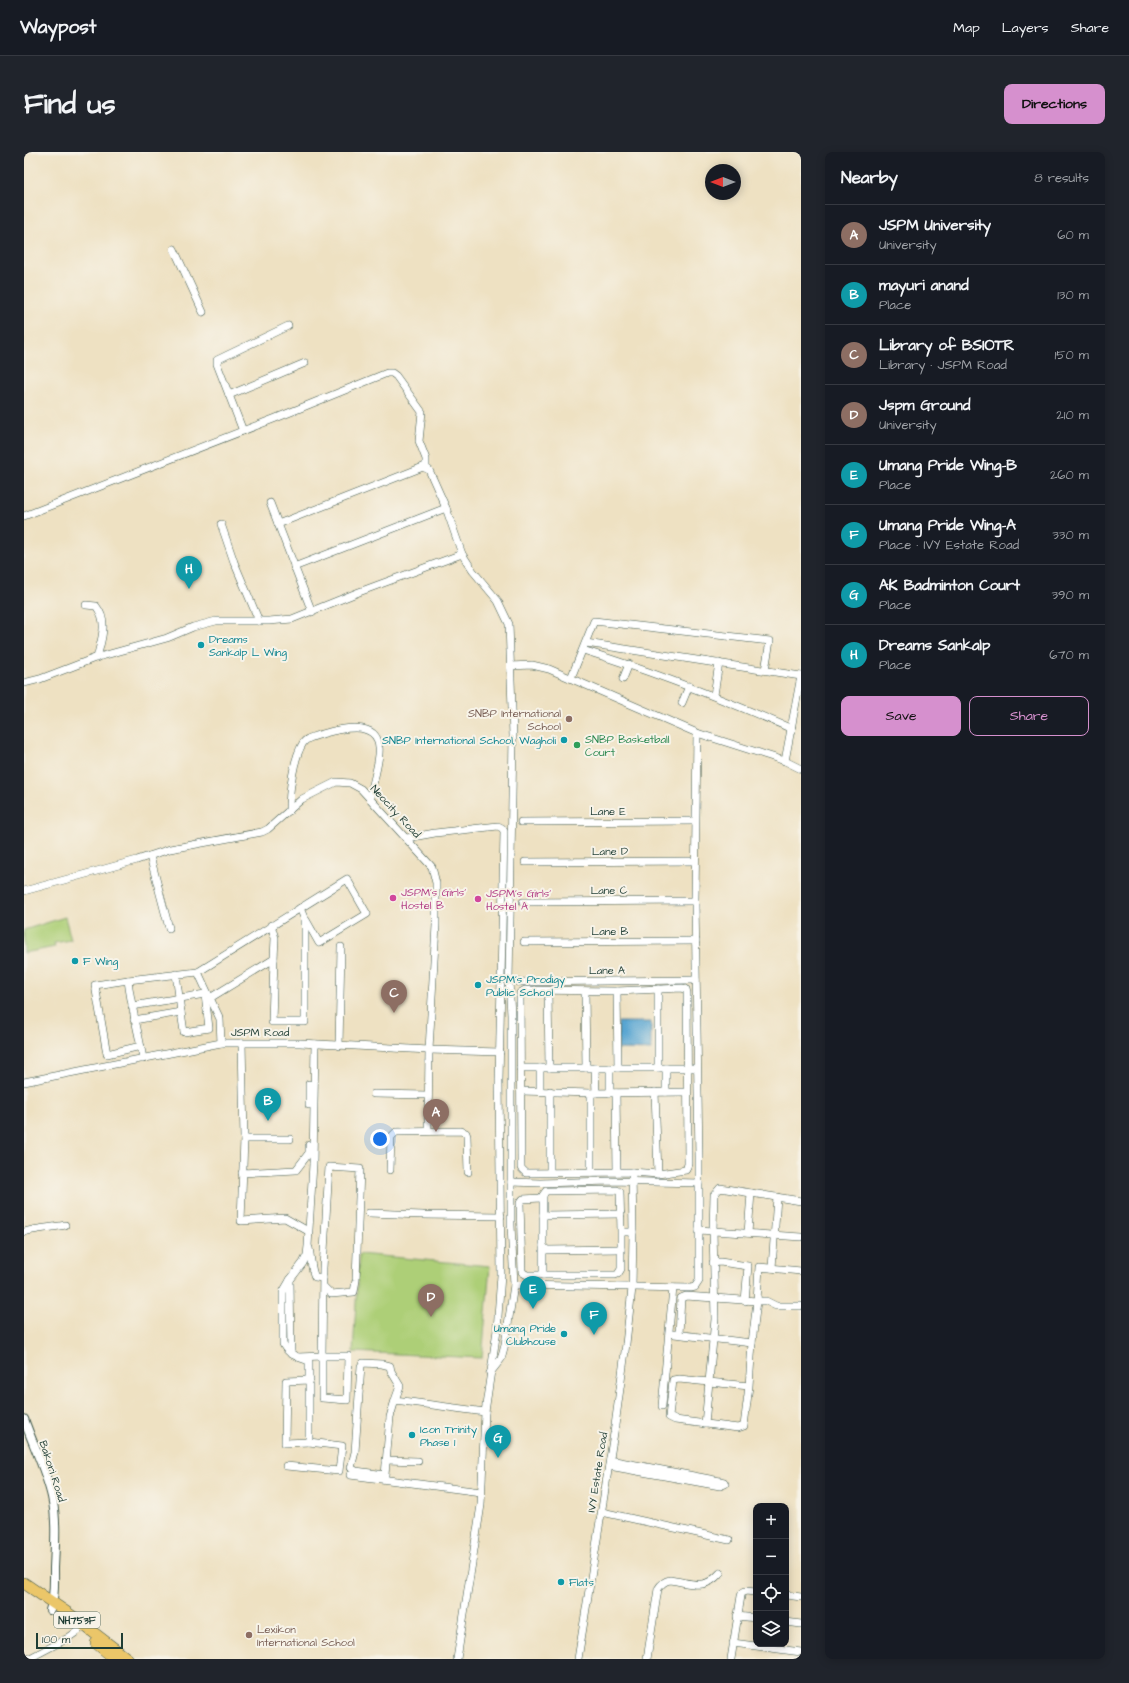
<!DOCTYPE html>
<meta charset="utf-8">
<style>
:root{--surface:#171b24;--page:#20242c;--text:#f1f3f6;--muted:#9ea1a6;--line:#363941;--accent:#d690ce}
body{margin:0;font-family:"Architects Daughter",sans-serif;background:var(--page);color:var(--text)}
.controls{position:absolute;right:12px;bottom:12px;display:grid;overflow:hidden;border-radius:8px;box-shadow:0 2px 10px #0003}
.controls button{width:36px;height:36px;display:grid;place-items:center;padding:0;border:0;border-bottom:1px solid var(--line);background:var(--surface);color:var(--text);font:20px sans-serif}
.compass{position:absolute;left:681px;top:12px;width:36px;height:36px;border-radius:50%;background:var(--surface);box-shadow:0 2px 10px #0003;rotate:270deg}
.scale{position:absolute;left:12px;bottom:10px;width:87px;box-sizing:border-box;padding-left:4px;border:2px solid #1f3d34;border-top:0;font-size:11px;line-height:14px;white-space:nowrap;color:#1f3d34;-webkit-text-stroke:3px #f7f3e8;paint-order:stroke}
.you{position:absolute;left:356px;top:987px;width:14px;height:14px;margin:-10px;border:3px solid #fff;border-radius:50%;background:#1a73e8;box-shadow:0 0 0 6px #1a73e833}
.badge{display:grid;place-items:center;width:26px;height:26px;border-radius:50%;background:var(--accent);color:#fff;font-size:13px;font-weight:700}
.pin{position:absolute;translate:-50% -33px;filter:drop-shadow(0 1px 2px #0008)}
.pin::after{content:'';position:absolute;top:21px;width:14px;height:12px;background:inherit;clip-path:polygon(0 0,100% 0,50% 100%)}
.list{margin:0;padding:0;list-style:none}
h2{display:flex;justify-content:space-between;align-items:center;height:52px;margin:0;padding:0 16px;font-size:17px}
h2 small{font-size:13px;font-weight:400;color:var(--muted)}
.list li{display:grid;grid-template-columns:26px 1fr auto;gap:12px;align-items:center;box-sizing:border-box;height:60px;padding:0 16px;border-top:1px solid var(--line)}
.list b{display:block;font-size:15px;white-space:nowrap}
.list p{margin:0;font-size:13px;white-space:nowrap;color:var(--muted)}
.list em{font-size:13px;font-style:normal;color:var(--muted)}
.actions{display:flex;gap:8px;padding:12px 16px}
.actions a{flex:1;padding:9px 0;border:1px solid var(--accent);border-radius:8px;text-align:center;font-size:14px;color:var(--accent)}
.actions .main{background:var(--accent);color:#111}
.icon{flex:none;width:22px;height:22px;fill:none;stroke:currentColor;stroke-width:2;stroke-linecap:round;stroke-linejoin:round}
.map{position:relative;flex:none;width:777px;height:1507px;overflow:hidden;border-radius:8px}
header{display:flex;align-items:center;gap:24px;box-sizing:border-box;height:56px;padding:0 20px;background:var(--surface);border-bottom:1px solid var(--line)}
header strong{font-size:19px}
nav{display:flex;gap:22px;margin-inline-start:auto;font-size:14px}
.intro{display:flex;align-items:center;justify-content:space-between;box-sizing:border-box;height:96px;padding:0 24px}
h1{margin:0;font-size:28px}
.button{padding:10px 18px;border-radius:8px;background:var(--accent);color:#111;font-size:14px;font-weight:700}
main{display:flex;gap:24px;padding:0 24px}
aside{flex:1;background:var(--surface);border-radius:8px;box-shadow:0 2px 10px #0003}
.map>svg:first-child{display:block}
.green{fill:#adcf77;stroke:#668656}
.water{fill:#58a5d1;stroke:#3c7182}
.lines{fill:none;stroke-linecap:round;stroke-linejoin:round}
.minor-casing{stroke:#3e5649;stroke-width:8}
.tertiary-casing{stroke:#3e5649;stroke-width:10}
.trunk-casing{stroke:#3e5649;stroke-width:12}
.minor{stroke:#fff;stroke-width:7}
.tertiary{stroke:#fff;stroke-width:8}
.trunk{stroke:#ebc669;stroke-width:11}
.culture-dot{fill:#0f9aa8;stroke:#f7f3e8;stroke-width:1.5}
.education-dot{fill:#8d6e63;stroke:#f7f3e8;stroke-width:1.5}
.leisure-dot{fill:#2e9e5b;stroke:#f7f3e8;stroke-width:1.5}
.hotel-dot{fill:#d1479c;stroke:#f7f3e8;stroke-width:1.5}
.labels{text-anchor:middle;stroke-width:4;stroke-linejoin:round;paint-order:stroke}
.shield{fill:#f7f3e8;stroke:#60746a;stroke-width:1}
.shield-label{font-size:10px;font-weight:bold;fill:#1f3d34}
.culture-label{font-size:11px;fill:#0d838f;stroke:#f7f3e8;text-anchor:start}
.education-label{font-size:11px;fill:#785e54;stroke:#f7f3e8;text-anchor:end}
.leisure-label{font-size:11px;fill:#27864d;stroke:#f7f3e8;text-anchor:start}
.street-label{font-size:11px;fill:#1f3d34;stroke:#f7f3e8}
.hotel-label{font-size:11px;fill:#b23c85;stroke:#f7f3e8;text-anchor:start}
</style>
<header>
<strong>Waypost</strong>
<nav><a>Map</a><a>Layers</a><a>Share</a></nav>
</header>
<div class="intro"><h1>Find us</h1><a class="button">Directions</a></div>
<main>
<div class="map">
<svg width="777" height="1507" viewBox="0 0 777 1507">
<rect width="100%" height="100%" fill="#f7f3e8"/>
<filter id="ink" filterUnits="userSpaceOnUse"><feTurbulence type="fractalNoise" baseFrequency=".025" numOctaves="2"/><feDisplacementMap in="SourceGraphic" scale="8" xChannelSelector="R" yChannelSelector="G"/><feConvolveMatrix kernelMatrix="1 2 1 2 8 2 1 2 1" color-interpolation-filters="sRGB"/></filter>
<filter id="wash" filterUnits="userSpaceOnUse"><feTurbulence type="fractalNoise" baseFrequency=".012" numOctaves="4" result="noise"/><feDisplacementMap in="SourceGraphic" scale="16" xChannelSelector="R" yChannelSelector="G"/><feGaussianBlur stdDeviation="0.9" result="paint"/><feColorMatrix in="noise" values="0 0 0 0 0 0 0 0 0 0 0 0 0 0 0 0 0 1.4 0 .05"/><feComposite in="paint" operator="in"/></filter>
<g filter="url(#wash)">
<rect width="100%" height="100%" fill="#eee1c2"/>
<g class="green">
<path d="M41 765 47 788 30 791 31 795 0 801V778Z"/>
<path d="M335 1102 466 1114 458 1206 329 1200Z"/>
</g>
<path class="water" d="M594 870H627V898L594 897Z"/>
</g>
<g filter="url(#ink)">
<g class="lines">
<g class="minor-casing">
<g id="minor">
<path d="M150 97 179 160"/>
<path d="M205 243 281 211"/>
<path d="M219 279 193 212V208L264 174"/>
<path d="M246 351 288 460"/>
<path d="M0 364 252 266 363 221H368L372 224 398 260 395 289 402 307V315"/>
<path d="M197 372 210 410 235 469"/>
<path d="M254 372 399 315 405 318 422 356 438 402 449 419 474 449 485 472 489 584 485 830 487 863V1073L490 1133 481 1192 477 1207 466 1221"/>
<path d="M270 415 422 356"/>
<path d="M62 453 72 454C85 470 77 488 73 506"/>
<path d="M562 491 777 524"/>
<path d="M559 498C630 520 699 547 768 577"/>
<path d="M486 514 508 513 525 517 673 581 761 609 777 617"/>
<path d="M547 526 570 469 746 489 741 518"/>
<path d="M599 527 605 512"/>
<path d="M0 531 16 527 71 506 143 486 169 475 192 469H245L268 467 335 440 438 402"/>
<path d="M690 543 695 511"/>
<path d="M658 551 665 534"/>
<path d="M761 609 777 524"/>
<path d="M265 659C265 641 269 607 279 591 283 585 293 584 298 582 315 577 353 567 355 595 357 607 348 633 346 646"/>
<path d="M497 670 671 669"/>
<path d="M383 686 411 681 474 674 478 676 480 679 475 929 477 1123 473 1178 461 1260 457 1353 433 1507"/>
<path d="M126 704 145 776"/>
<path d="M501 710 671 709"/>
<path d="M0 739 113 708 146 697 238 680 244 677 278 647 312 630 326 631 337 637 408 715 412 731V773L405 898 404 979"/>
<path d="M499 750 671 749"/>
<path d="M247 773 251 786 250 807"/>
<path d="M500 790 672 789"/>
<path d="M104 828 174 820"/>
<path d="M495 830 672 828"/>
<path d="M658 836 662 837 663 841 664 1012 662 1018 634 1022 608 1020 502 1021 497 1016V1013L496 841 501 838 593 839Z"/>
<path d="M634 837V916"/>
<path d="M524 839 525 916"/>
<path d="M561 839 562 916"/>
<path d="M593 839 594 916"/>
<path d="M186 846 174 820 323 727 343 762 295 791 282 768"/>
<path d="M108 854 181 842 185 876 160 880 157 860"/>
<path d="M110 868 157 860 152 822"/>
<path d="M197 891 196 867 186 846 250 807 248 870H281V768L276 756"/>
<path d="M218 891 220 987 217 1069 261 1066 284 1079"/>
<path d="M117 894 83 902 71 833 104 828C107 855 115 881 119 907"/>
<path d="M315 894 317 795"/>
<path d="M496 916H673"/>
<path d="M516 916V939"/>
<path d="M571 916 572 941"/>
<path d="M586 916V941"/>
<path d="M0 930 197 891H276L405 898 476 900"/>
<path d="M497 939 567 941V1020"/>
<path d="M526 939V1020"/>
<path d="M631 940 634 1022"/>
<path d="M642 940V916"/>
<path d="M567 941 663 940"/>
<path d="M592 941 593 1020"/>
<path d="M350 942 404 943"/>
<path d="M285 953V932"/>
<path d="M220 987H266"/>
<path d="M366 1018 367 985 372 980 437 979 442 981 443 984 444 1020"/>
<path d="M218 1021 272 1018 285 1001V993"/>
<path d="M487 1030 516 1031 586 1029 675 1031"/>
<path d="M519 1044V1094L523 1098 597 1097"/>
<path d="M345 1061 399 1063 477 1064"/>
<path d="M519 1063 597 1062"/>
<path d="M675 1078 777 1085"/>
<path d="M0 1080C14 1076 27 1076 41 1073"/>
<path d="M597 1080 596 1040 593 1038 522 1039 517 1046 499 1047 496 1051 498 1120 503 1123H591L594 1122 597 1117V1080H609"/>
<path d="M724 1081 727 1041"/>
<path d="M519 1094V1123"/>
<path d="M285 1096C287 1105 287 1118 291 1125L299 1126"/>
<path d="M689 1111 696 1110 724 1114 721 1149"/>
<path d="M748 1116 753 1045"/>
<path d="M777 1119 735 1115 733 1149H742L752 1154H777"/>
<path d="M490 1133 667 1136 671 1135 675 1129V1005L671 749 673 581"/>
<path d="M650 1182 728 1191"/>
<path d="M655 1182 657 1146 662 1144 733 1149 728 1191 725 1234 655 1227 649 1228 645 1265 651 1268 714 1276 720 1274 725 1234"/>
<path d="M267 1202 266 1128 279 1111 283 1103 284 1094 289 1012 291 892"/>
<path d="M274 1205 298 1204V1246L323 1248 324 1204H298L299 1116 305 1015 336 1017 332 1128 330 1140 307 1142 300 1135"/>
<path d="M371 1248 366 1265 361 1323 332 1319 327 1316 331 1300 337 1214 339 1211 358 1212 366 1214 367 1219 376 1234 371 1248 461 1260"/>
<path d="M638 1254 649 1136"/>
<path d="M681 1272 691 1167 689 1078 690 1043 696 1036 777 1049"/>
<path d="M285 1290 261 1291 262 1229 286 1228"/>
<path d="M362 1308 394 1309"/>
<path d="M262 1314 315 1319 318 1294 285 1290V1209C274 1205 264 1203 259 1192V1140L266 1128"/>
<path d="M585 1314 696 1334 701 1332 700 1330 696 1329 586 1308"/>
<path d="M326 1323 457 1340"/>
<path d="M578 1360 705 1388"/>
<path d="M762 1443 777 1445"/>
<path d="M713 1464 732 1466"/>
<path d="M762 1470 777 1472"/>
<path d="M709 1491 777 1500"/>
<path d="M4 1507 44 1486 55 1478"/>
<path d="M554 1507 590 1281 602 1192 608 1136 609 1080 608 1020"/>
<path d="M623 1507 634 1437C637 1432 640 1429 646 1428 668 1431 680 1439 696 1421"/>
<path d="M707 1507 717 1444 718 1441 721 1439 732 1440"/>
</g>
</g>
<g class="tertiary-casing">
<path id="tertiary" d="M0 1267C9 1293 22 1318 28 1345 33 1368 31 1392 30 1416 30 1430 31 1445 26 1458"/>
</g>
<g class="trunk-casing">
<g id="trunk">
<path d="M0 1431 48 1464 104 1507"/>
<path d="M72 1491 91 1507"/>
</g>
</g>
<use href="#minor" class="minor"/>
<use href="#tertiary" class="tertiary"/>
<use href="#trunk" class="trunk"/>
</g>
</g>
<g class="culture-dot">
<circle cx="177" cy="493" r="4"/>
<circle cx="540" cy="588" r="4"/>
<circle cx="51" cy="809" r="4"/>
<circle cx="454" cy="833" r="4"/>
<circle cx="540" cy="1182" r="4"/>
<circle cx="388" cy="1283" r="4"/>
<circle cx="537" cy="1430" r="4"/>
</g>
<g class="education-dot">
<circle cx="545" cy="567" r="4"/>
<circle cx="225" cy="1483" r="4"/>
</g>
<circle class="leisure-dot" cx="553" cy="593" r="4"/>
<g class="hotel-dot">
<circle cx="369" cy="746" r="4"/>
<circle cx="454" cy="747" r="4"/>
</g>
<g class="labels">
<rect class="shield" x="30" y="1460" width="46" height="16" rx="3"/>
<g class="shield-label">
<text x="53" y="1472">NH753F</text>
</g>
<g class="culture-label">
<text x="185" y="491">Dreams<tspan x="185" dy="13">Sankalp L Wing</tspan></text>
<text x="532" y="592" text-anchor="end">SNBP International School, Wagholi</text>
<text x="59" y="813">F Wing</text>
<text x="462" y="831">JSPM's Prodigy<tspan x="462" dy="13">Public School</tspan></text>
<text x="532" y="1180" text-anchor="end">Umang Pride<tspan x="532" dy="13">Clubhouse</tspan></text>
<text x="396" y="1281">Icon Trinity<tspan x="396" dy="13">Phase 1</tspan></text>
<text x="545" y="1434">Flats</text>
</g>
<g class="education-label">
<text x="537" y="565">SNBP International<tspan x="537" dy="13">School</tspan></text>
<text x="233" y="1481" text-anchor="start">Lexikon<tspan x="233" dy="13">International School</tspan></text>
</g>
<g class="leisure-label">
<text x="561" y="591">SNBP Basketball<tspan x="561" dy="13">Court</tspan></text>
</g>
<g class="street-label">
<text transform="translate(372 659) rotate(47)" y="4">Neocity Road</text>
<text x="584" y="663">Lane E</text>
<text transform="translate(586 699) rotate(-1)" y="4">Lane D</text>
<text transform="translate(585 738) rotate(-1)" y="4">Lane C</text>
<text x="586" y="783">Lane B</text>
<text transform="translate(583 818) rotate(-1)" y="4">Lane A</text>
<text x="236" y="884">JSPM Road</text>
<text transform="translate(29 1319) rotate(72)" y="4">Bakori Road</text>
<text transform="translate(573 1320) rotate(-81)" y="4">IVY Estate Road</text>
</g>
<g class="hotel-label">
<text x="377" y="744">JSPM's Girls'<tspan x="377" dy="13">Hostel B</tspan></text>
<text x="462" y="745">JSPM's Girls'<tspan x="462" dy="13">Hostel A</tspan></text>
</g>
</g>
</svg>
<div class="controls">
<button>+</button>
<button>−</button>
<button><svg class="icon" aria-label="locate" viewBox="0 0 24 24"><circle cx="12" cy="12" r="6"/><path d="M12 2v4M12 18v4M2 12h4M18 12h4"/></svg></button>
<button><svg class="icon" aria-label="layers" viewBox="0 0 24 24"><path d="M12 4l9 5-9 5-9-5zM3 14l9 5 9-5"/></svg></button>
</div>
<svg class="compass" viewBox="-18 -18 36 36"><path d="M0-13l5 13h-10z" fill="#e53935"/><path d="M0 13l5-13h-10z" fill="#9ea1a6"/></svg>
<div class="scale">100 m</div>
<div class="you"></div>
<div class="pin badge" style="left:412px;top:980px;background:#8d6e63">A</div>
<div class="pin badge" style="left:244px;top:969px;background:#0f9aa8">B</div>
<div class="pin badge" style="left:370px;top:861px;background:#8d6e63">C</div>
<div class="pin badge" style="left:407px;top:1165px;background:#8d6e63">D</div>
<div class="pin badge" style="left:509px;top:1157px;background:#0f9aa8">E</div>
<div class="pin badge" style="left:570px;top:1183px;background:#0f9aa8">F</div>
<div class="pin badge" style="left:474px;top:1306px;background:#0f9aa8">G</div>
<div class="pin badge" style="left:165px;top:437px;background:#0f9aa8">H</div>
</div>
<aside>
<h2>Nearby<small>8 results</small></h2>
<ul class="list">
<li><span class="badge" style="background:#8d6e63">A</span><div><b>JSPM University</b><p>University</p></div><em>60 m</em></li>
<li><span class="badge" style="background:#0f9aa8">B</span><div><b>mayuri anand</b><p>Place</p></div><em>130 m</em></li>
<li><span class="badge" style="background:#8d6e63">C</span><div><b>Library of BSIOTR</b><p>Library · JSPM Road</p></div><em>150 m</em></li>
<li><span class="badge" style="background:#8d6e63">D</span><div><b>Jspm Ground</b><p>University</p></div><em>210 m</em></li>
<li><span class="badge" style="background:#0f9aa8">E</span><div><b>Umang Pride Wing-B</b><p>Place</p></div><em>260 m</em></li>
<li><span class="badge" style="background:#0f9aa8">F</span><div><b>Umang Pride Wing-A</b><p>Place · IVY Estate Road</p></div><em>330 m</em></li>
<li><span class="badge" style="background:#0f9aa8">G</span><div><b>AK Badminton Court</b><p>Place</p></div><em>390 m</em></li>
<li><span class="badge" style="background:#0f9aa8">H</span><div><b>Dreams Sankalp</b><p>Place</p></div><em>670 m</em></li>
</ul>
<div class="actions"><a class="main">Save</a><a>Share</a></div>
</aside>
</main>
